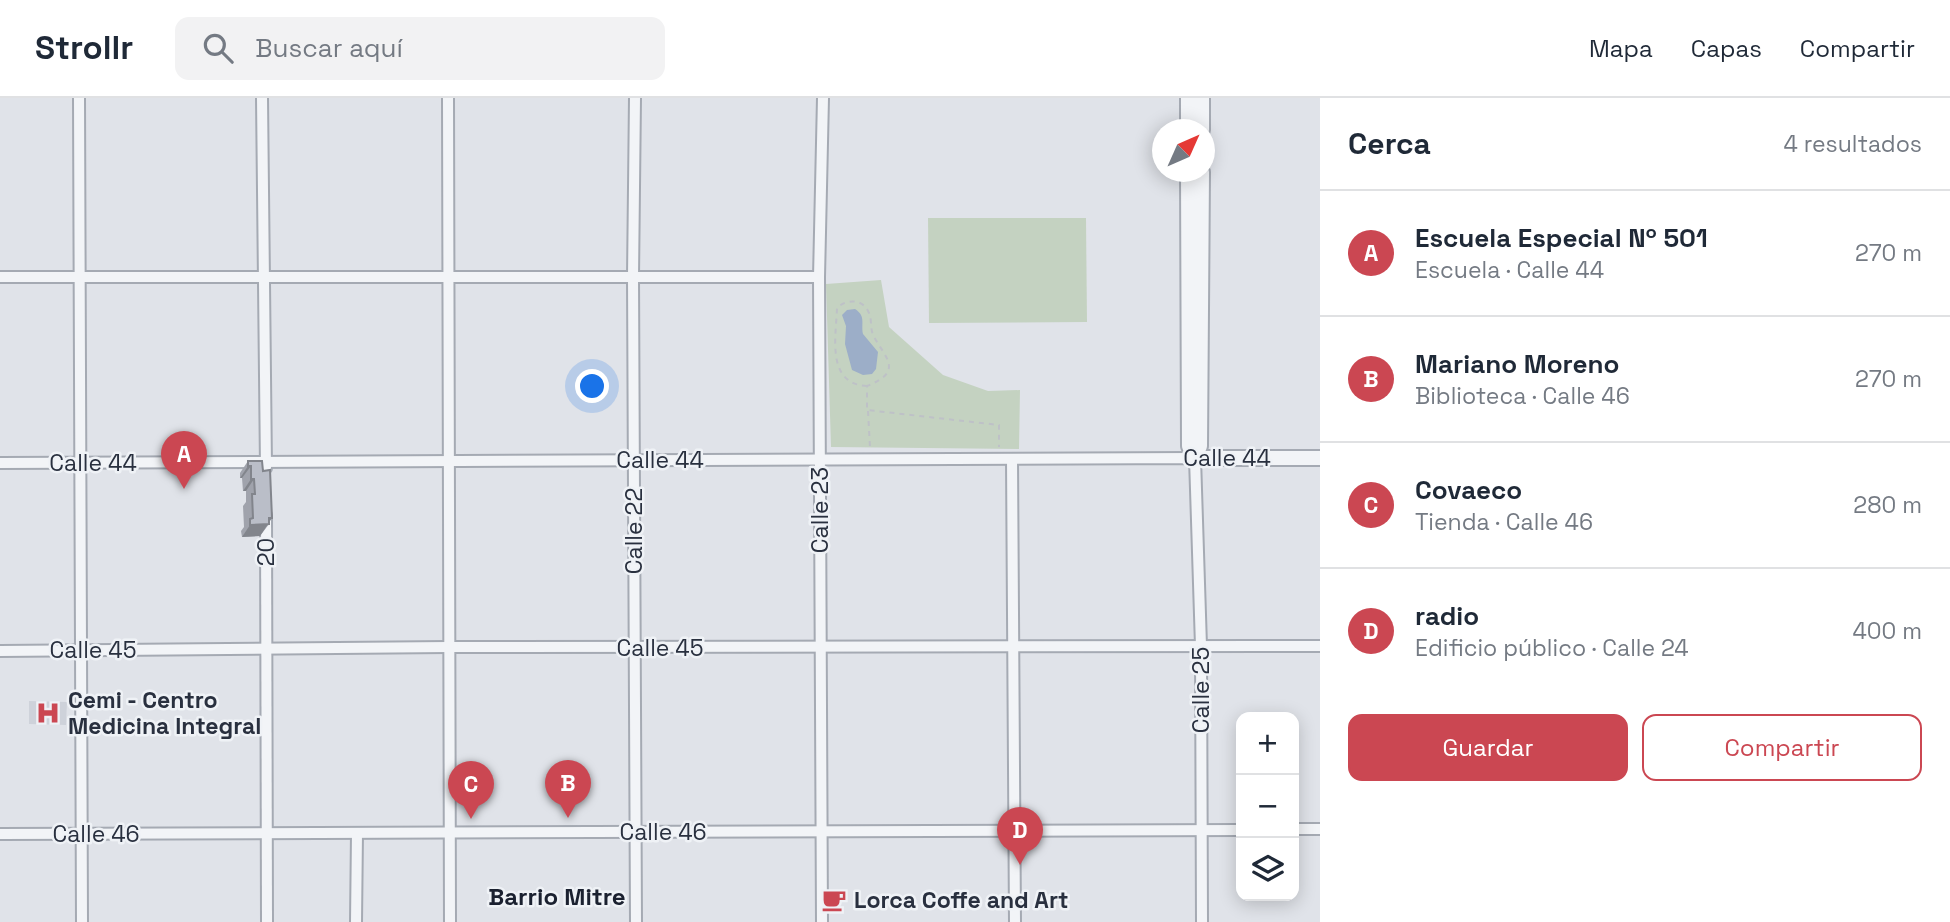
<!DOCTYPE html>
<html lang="es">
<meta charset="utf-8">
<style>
:root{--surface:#fff;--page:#f2f2f3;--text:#1f2937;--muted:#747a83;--line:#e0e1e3;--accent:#cb4752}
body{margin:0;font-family:"Space Grotesk",sans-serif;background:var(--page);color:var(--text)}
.controls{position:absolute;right:21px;bottom:21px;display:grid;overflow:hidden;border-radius:14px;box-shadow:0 4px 18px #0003}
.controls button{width:63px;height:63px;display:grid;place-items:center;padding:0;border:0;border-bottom:2px solid var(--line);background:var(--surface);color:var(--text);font:35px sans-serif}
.compass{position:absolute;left:1152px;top:21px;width:63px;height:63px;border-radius:50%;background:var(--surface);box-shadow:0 4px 18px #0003;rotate:45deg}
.you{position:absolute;left:593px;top:289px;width:24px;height:24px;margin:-18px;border:5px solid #fff;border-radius:50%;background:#1a73e8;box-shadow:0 0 0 10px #1a73e833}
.badge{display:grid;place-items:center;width:46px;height:46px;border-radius:50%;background:var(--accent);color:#fff;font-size:23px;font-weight:700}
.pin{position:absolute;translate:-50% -58px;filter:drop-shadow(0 2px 4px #0008)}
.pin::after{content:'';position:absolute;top:37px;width:24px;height:21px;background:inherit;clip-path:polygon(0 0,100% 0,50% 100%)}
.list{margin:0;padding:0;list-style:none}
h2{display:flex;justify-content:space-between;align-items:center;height:91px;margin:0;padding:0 28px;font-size:30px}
h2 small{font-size:23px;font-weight:400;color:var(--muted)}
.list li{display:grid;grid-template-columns:46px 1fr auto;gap:21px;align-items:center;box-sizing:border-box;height:126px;padding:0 28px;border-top:2px solid var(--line)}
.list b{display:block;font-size:26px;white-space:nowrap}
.list p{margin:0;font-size:23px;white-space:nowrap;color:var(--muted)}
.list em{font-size:23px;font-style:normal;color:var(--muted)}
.actions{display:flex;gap:14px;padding:21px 28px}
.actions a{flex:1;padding:16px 0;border:2px solid var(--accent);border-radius:14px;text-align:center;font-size:24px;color:var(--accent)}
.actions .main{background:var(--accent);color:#fff}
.icon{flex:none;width:38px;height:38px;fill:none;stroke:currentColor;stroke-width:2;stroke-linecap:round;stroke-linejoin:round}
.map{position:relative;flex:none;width:1320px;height:824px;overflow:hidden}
header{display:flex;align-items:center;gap:42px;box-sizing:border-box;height:98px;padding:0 35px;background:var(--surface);border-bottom:2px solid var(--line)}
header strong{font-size:33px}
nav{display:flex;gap:38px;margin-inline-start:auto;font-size:24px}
.search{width:490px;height:63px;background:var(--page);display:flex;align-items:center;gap:18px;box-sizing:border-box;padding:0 24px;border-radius:14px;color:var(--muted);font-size:26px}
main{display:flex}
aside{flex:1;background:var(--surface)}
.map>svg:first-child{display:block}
.built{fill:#ced2da}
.green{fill:#c4d2c1}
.water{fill:#9caec8}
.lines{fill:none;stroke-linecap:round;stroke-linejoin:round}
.minor-casing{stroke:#a5aab3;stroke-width:14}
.tertiary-casing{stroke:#a5aab3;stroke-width:18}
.path{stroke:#bec1c7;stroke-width:2;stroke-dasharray:5 5;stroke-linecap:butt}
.minor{stroke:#f2f4f7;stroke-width:10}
.tertiary{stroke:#f2f4f7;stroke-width:14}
.wall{fill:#a0a3ac}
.shaded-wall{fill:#82858c}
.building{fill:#babec8;stroke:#82858c;stroke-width:2}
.labels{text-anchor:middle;stroke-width:5;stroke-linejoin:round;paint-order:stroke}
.street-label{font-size:23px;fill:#29303f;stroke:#eff2f6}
.poi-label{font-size:23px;font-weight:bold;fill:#29303f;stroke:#eff2f6;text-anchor:start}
.neighbourhood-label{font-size:24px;font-weight:bold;fill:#1b2130;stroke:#eff2f6}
</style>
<header>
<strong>Strollr</strong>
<div class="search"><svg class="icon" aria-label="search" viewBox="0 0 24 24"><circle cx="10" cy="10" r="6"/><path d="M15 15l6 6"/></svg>Buscar aquí</div>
<nav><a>Mapa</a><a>Capas</a><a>Compartir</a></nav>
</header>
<main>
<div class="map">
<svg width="1320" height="824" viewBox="0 0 1320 824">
<rect width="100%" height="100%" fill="#e0e3e9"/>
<path class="built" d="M29 603 67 604 66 627 29 626Z"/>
<g class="green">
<path d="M928 120H1086L1087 224 929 225Z"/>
<path d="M881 182 889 229 943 277 988 293 1020 292 1019 351 831 349 826 186Z"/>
</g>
<path class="water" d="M855 211C866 218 861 225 863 236L878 254 876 271 872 276 863 277 852 272 845 246 846 228 842 217 847 212Z"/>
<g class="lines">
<g class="minor-casing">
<g id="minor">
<path d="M79 0 82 824"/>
<path d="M262 0 266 370"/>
<path d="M448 0 450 824"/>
<path d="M635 0 633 179 636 824"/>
<path d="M0 179H819"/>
<path d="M1012 361 1015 824"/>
<path d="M0 365 1195 360 1201 548 1202 824"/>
<path d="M266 417 267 824"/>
<path d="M0 553 448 549 1320 548"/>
<path d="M1294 731H1320"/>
<path d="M0 736 1241 732"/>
<path d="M356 824 357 735"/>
<path d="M822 824 819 179 823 0"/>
</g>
</g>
<g class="tertiary-casing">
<g id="tertiary">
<path d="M1188 0V32"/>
<path d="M1202 32V0"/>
<path d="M1188 74 1189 348 1195 360"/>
<path d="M1195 360 1200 348 1202 74"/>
<path d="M1195 360H1320"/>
</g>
</g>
<g class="path">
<path d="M867 288C826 286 836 239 837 210 846 201 863 200 869 215 872 222 870 229 873 237 886 261 904 273 867 288V312L999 327V349"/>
<path d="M868 313 870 349"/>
</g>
<use href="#minor" class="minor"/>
<use href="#tertiary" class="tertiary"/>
</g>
<path class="wall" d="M248 363H262L269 426 260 438 242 439 241 433 244 429 243 408 246 404V393H243L242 380H240V375Z"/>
<g class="shaded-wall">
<path d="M248 368H251L242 380H240Z"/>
<path d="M251 381H254L246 393H243Z"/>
<path d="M269 420H272L260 438 242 439 250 427Z"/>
</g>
<path class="building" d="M248 363H262L263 373 270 372 272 420H269V426L250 427V421L253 420 252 396H255L254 381H251V368H248Z"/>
<defs>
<g id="hospital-bare" transform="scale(1.89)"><path d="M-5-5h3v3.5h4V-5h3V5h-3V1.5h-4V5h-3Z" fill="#cb4752" stroke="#eff2f6" stroke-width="2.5" paint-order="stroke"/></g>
<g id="cafe-bare" transform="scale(1.89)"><path d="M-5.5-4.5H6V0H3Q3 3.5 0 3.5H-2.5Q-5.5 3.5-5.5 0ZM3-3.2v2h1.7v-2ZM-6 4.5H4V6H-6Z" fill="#cb4752" stroke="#eff2f6" stroke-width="2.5" paint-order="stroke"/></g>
</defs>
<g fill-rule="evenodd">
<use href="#hospital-bare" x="48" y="615"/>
<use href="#cafe-bare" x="834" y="802"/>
</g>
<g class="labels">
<g class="street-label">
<text x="1227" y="368">Calle 44</text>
<text x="660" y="370">Calle 44</text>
<text x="93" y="373">Calle 44</text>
<text transform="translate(820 412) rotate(-90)" y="8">Calle 23</text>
<text transform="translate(634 433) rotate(-90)" y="8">Calle 22</text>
<text transform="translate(266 454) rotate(-90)" y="8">20</text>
<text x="660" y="558">Calle 45</text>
<text x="93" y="560">Calle 45</text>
<text transform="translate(1201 592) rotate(-90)" y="8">Calle 25</text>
<text x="663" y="742">Calle 46</text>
<text x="96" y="744">Calle 46</text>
</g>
<g class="poi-label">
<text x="68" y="610">Cemi - Centro<tspan x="68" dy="26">Medicina Integral</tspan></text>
<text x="854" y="810">Lorca Coffe and Art</text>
</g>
<g class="neighbourhood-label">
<text x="557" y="807">Barrio Mitre</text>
</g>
</g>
</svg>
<div class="controls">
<button>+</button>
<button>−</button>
<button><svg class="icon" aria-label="layers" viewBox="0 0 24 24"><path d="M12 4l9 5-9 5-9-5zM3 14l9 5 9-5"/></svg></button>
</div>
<svg class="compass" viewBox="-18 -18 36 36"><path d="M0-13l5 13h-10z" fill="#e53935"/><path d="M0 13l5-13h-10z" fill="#747a83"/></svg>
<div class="you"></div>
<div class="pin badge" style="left:184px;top:391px">A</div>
<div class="pin badge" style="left:568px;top:720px">B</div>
<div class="pin badge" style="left:471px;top:721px">C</div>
<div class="pin badge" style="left:1020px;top:767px">D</div>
</div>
<aside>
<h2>Cerca<small>4 resultados</small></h2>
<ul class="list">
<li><span class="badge">A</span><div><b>Escuela Especial Nº 501</b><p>Escuela · Calle 44</p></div><em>270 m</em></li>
<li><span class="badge">B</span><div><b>Mariano Moreno</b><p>Biblioteca · Calle 46</p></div><em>270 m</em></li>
<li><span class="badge">C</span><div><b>Covaeco</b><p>Tienda · Calle 46</p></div><em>280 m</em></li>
<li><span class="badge">D</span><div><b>radio</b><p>Edificio público · Calle 24</p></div><em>400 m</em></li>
</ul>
<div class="actions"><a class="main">Guardar</a><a>Compartir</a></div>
</aside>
</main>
